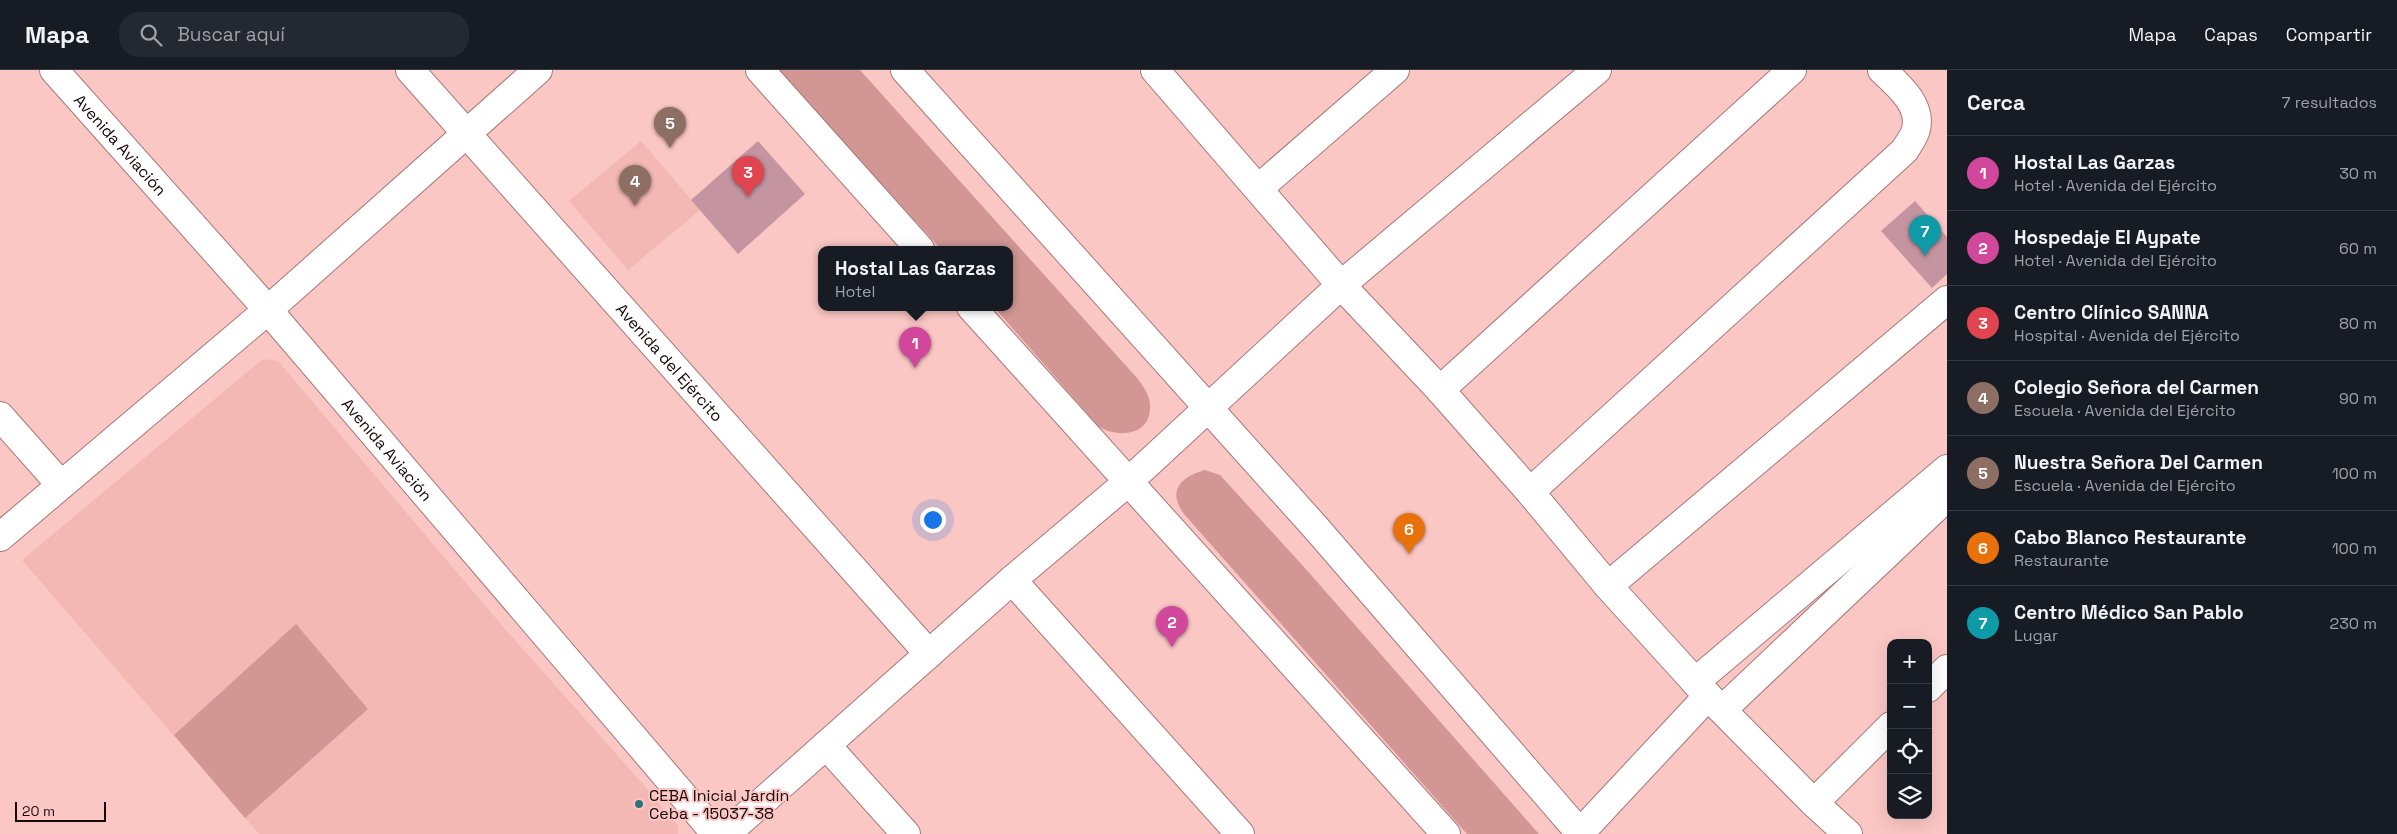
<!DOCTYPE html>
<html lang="es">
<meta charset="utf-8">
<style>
:root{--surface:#171b24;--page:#242831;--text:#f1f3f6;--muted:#9ea1a6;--line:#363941;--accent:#7c3aed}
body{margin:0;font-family:"Space Grotesk",sans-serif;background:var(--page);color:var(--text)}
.controls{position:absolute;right:15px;bottom:15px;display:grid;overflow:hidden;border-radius:10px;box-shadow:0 5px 20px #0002}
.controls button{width:45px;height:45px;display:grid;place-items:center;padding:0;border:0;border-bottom:1px solid var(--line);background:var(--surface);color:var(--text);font:25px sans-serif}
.scale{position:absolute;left:15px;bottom:12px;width:91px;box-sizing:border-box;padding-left:5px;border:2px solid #180707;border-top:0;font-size:14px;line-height:18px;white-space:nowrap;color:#180707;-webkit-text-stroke:4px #fbc7c4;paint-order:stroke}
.you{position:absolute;left:932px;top:449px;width:18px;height:18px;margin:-12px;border:4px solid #fff;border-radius:50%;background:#1a73e8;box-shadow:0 0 0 8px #1a73e833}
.badge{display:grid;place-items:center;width:32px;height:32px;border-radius:50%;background:var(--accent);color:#fff;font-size:16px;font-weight:700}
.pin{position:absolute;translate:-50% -41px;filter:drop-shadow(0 1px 2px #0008)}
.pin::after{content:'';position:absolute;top:26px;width:18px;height:15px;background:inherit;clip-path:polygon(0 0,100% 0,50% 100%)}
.popup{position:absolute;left:818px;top:176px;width:195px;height:65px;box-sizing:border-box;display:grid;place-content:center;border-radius:10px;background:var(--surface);filter:drop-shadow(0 1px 4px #0005);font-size:16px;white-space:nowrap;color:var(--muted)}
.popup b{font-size:19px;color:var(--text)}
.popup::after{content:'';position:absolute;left:50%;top:100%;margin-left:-10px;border:10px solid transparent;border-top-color:var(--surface)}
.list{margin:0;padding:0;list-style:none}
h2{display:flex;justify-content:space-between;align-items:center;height:65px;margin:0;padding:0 20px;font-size:21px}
h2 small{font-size:16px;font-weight:400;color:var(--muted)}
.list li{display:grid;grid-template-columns:32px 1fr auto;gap:15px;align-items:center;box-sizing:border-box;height:75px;padding:0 20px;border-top:1px solid var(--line)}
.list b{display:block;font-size:19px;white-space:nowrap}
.list p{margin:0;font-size:16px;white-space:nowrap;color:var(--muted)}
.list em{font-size:16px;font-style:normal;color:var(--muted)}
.icon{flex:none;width:28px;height:28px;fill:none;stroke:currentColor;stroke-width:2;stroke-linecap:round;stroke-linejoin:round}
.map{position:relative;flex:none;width:1947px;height:764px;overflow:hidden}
header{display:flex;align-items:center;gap:30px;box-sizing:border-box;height:70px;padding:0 25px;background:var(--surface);border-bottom:1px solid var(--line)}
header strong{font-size:24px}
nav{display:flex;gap:28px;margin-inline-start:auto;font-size:18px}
.search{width:350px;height:45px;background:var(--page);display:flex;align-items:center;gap:12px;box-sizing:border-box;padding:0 18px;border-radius:20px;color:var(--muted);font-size:19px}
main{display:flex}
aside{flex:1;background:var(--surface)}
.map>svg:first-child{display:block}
.built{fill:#f3b7b4}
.green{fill:#d29795}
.building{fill:#c494a0}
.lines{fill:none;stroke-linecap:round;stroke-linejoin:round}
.minor-casing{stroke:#a77775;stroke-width:30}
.major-casing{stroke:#a77775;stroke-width:30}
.minor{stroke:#fff;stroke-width:28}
.major{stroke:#fff;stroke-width:28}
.poi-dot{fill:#2c767b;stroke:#fbc7c4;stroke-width:2}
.labels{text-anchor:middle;stroke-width:4;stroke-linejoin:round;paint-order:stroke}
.street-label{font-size:16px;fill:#180707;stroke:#fbc7c4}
.poi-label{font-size:16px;fill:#180707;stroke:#fbc7c4;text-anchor:start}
</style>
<header>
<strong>Mapa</strong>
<div class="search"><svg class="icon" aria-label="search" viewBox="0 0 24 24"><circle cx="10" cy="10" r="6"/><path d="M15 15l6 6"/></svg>Buscar aquí</div>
<nav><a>Mapa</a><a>Capas</a><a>Compartir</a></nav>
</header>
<main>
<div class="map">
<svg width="1947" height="764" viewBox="0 0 1947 764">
<rect width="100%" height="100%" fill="#fbc7c4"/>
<g class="built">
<path d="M641 71 700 140 628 200 569 131Z"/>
<path d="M263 289 278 291 505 559 642 713 678 756V764H259L245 748 22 490Z"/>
</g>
<g class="green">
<path d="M776 0H860L1137 308C1143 316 1150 325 1150 336 1151 366 1119 368 1099 357L994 237H1009V179H941Z"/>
<path d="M1205 400 1220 405 1304 497 1539 764H1467L1184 444C1167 421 1180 407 1205 400Z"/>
<path d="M296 554 368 639 245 748 174 665Z"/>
</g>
<g class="building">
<path d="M758 71 805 124 738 184 691 130Z"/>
<path d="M1915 131 1947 167V204L1932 218 1881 161Z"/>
</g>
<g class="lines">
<g class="minor-casing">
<g id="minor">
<path id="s1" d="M54 0 268 240 716 764"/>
<path id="s2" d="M410 0 929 584"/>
<path d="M1155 0 1341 215 1440 320 1530 422 1608 516 1708 626 1814 733 1848 764"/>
<path d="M1259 118 1395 0"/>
<path d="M1440 320 1792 0"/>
<path d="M0 346 61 415"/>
<path d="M1530 422 1905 80C1908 74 1915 66 1916 59 1922 35 1898 15 1882 0"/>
<path d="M0 467 268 240 538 0"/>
<path d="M1012 510 1240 764"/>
<path d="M1608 516 1947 230"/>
<path d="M1695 612 1947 399"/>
<path d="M1928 618 1947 599"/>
<path d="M1722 640 1947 427"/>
<path d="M826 675 906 764"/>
<path d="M1814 733 1891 656"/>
<path d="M1580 763 1708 626"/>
<path d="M726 764 1012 510 1128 412 1341 215 1597 0"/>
</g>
</g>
<g class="major-casing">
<g id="major">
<path d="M760 0 920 179"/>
<path d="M905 0 1316 458 1581 764"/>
<path d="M971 237 1446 764"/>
</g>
</g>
<use href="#minor" class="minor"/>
<use href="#major" class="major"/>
</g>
<circle class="poi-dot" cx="639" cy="734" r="5"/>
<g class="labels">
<g class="street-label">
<text dy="6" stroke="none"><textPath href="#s1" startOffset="100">Avenida Aviación</textPath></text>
<text dy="6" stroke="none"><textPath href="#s2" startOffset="391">Avenida del Ejército</textPath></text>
<text dy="6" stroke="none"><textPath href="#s1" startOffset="505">Avenida Aviación</textPath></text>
</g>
<g class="poi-label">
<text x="649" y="731">CEBA Inicial Jardín<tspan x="649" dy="18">Ceba - 15037-38</tspan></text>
</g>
</g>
</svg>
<div class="controls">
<button>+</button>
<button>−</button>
<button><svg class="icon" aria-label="locate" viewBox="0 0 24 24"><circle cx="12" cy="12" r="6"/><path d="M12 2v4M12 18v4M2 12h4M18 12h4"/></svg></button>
<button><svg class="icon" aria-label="layers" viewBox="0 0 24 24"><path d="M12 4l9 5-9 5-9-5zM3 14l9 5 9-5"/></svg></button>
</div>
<div class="scale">20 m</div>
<div class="you"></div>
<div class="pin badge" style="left:915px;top:298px;background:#d1479c">1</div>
<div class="popup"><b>Hostal Las Garzas</b>Hotel</div>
<div class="pin badge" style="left:1172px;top:577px;background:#d1479c">2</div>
<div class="pin badge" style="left:748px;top:127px;background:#e0444e">3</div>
<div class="pin badge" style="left:635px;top:136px;background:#8d6e63">4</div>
<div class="pin badge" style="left:670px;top:78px;background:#8d6e63">5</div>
<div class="pin badge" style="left:1409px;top:484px;background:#e8710a">6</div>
<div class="pin badge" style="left:1925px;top:186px;background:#0f9aa8">7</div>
</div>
<aside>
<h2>Cerca<small>7 resultados</small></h2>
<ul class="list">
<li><span class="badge" style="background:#d1479c">1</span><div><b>Hostal Las Garzas</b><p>Hotel · Avenida del Ejército</p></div><em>30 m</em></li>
<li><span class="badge" style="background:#d1479c">2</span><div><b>Hospedaje El Aypate</b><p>Hotel · Avenida del Ejército</p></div><em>60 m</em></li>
<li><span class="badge" style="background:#e0444e">3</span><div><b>Centro Clínico SANNA</b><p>Hospital · Avenida del Ejército</p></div><em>80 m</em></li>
<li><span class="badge" style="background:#8d6e63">4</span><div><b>Colegio Señora del Carmen</b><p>Escuela · Avenida del Ejército</p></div><em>90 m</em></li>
<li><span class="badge" style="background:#8d6e63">5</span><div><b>Nuestra Señora Del Carmen</b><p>Escuela · Avenida del Ejército</p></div><em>100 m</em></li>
<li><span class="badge" style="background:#e8710a">6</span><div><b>Cabo Blanco Restaurante</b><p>Restaurante</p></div><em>100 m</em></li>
<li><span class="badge" style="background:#0f9aa8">7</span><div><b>Centro Médico San Pablo</b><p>Lugar</p></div><em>230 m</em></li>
</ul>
</aside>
</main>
